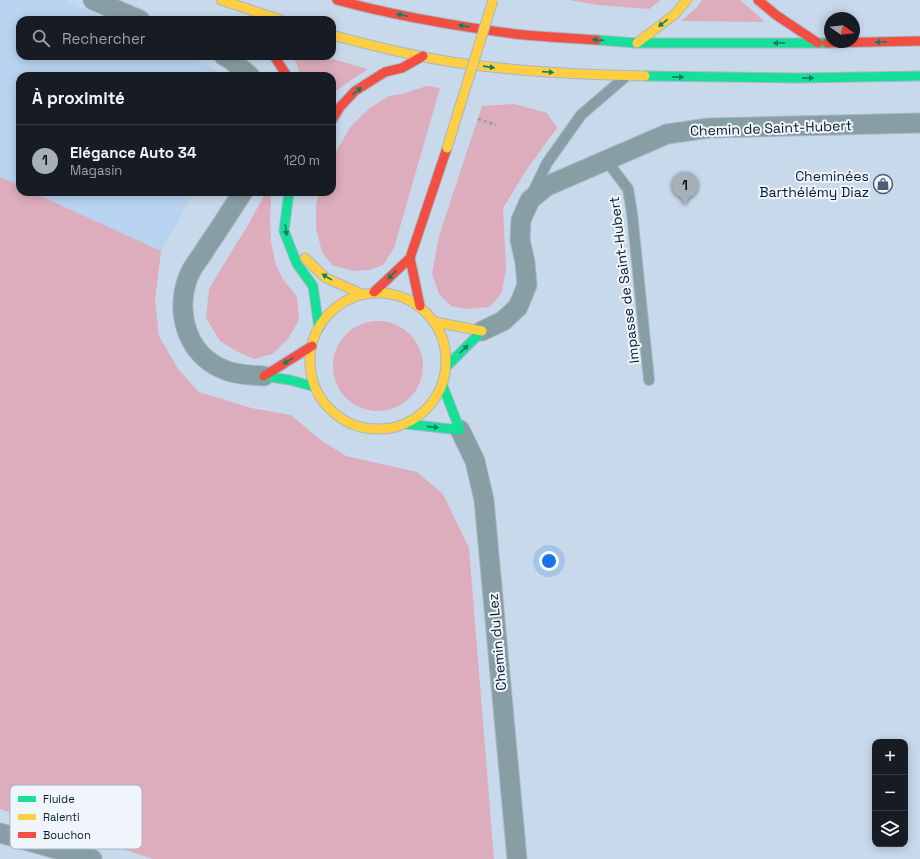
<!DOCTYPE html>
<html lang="fr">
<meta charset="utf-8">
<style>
:root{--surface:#171b24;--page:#242831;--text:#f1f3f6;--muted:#9ea1a6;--line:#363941;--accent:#a6b0ba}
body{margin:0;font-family:"Space Grotesk",sans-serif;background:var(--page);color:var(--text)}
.controls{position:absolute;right:12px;bottom:12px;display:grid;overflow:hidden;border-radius:8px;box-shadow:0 2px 10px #0003}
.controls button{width:36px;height:36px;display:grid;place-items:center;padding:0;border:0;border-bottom:1px solid var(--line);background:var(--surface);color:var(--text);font:20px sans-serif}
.compass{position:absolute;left:824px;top:12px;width:36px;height:36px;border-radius:50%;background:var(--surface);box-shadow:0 2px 10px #0003;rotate:104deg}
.you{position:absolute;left:549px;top:561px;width:14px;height:14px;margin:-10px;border:3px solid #fff;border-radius:50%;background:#1a73e8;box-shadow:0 0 0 6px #1a73e833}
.badge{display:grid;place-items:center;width:26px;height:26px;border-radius:50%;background:var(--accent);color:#111;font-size:13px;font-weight:700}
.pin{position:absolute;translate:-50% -33px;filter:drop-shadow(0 1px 2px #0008)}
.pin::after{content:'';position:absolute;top:21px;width:14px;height:12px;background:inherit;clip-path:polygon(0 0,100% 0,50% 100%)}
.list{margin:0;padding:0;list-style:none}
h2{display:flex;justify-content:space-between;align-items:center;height:52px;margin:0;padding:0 16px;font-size:17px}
h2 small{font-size:13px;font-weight:400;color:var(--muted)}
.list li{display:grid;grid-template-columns:26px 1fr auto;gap:12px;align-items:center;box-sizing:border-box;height:72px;padding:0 16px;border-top:1px solid var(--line)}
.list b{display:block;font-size:15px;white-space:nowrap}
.list p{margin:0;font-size:13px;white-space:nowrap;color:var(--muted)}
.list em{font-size:13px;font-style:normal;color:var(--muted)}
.icon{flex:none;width:22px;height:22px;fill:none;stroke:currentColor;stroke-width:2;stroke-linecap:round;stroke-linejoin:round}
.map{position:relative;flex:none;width:920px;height:859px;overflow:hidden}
.search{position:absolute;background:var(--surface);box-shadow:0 2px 10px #0003;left:16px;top:16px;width:320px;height:44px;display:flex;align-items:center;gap:10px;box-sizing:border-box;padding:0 14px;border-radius:12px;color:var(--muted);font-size:15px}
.panel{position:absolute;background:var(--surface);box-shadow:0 2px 10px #0003;left:16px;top:72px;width:320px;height:124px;border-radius:12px}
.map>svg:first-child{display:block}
.built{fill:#b8d4f0}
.green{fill:#ddacbd}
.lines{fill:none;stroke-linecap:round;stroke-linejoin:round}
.lane-casing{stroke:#a7b7c7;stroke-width:12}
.street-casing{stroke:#a7b7c7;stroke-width:21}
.fast-casing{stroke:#a7b7c7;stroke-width:11}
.slow-casing{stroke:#a7b7c7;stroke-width:11}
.jam-casing{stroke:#a7b7c7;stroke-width:11}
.path{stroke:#8e9fa8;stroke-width:2.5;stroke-dasharray:3 3;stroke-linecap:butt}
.lane{stroke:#879ea4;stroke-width:10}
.street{stroke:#879ea4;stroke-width:19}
.fast{stroke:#16e098;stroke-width:9}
.slow{stroke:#ffcf43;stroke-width:9}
.jam{stroke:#f24e42;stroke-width:9}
.slow-bridge-casing{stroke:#a7b7c7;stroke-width:11;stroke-linecap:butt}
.slow-bridge{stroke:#ffcf43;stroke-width:9}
.oneway{fill:#0e7e64}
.labels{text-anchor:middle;stroke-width:4;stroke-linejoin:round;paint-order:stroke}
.street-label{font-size:14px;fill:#061b2f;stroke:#f0f5fb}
.poi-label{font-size:14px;fill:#061b2f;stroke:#f0f5fb;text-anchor:end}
.key{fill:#f0f5fb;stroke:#aab4be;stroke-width:1}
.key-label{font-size:11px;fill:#061b2f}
</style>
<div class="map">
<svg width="920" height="859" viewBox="0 0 920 859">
<rect width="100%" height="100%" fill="#c7d9eb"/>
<g class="built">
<path d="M0 0H65L108 20H20V56H186L217 70 223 76H20V186L0 177Z"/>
<path d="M32 192H194L161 251Z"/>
</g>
<g class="green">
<path d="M569 0H661L649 9 598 5Z"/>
<path d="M702 0H740L765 22 681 21 696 8Z"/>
<path d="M292 56H322L368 69 344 85 332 94V76H301L296 63Z"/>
<path d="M427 86 440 88 394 248 383 265 369 270 353 271 332 265 322 252 316 228V205L319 192H332V159L351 126 370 108 389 96 402 94Z"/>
<path d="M514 104 547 113 557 128 527 169 503 208 506 268 502 292 490 307 467 309 451 306 439 294 432 274 439 236 482 106Z"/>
<path d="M0 177 20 186V192H32L161 251 155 301 159 336 178 369 199 392 251 408 291 415 322 441 346 456 417 472 443 494 469 548 494 859H153L0 809Z"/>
<path d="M266 192H269L271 200 270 219 271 242 276 265 283 279 297 297 299 320 288 339 272 354 254 359 236 351 220 341 206 318 209 289 236 244 246 229Z"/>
<circle cx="378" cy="366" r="45"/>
</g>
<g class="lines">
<g class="lane-casing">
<g id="lane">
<path d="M606 160 628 189 632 213 649 380"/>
<path d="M533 192 547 163 581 115 624 78"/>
</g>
</g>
<g class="street-casing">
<g id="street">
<path d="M93 0 140 20"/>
<path d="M224 56 230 59 250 76"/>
<path d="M243 192C231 210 220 228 208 245 203 254 196 262 191 271 173 307 185 355 225 370 236 375 251 375 264 376"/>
<path d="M482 331 503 321 518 307 527 285 525 262 520 240 521 220 530 200 547 186 667 134 709 128 920 123"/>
<path d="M460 430 475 461 484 500 517 859"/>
<path d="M0 833 92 859"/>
</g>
</g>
<g class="fast-casing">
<g id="fast">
<path d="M597 40 637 43H827"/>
<path d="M645 76 800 78 920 76"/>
<path d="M289 192 284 231 297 264 313 286 319 328"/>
<path d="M446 367 482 331"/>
<path d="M264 376 290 380 315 387"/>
<path d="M406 424 460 430 442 384"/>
</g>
</g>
<g class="slow-casing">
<g id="slow">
<path d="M221 0 281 20"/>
<path d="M332 35C376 47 421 58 466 64 525 72 585 75 645 76"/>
<path d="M637 43 675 14 687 0"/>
<path d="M305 258 326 278 362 294"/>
<circle cx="378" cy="361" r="68"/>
<path d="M435 322 482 331"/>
</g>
</g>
<g class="jam-casing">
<g id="jam">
<path d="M337 0C395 16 455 26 515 34 542 37 570 38 597 40"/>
<path d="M758 0 776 15 818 43"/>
<path d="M827 43 920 41"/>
<path d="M274 56 287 76"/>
<path d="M332 120 340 107 355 91 385 72 402 68 423 56"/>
<path d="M410 258 420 306"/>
<path d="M374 292 410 258 447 148"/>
<path d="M264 376 312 346"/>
</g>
</g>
<path class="path" d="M478 119 496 125"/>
<use href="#lane" class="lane"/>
<use href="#street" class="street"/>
<use href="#fast" class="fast"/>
<use href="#slow" class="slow"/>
<use href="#jam" class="jam"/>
<g class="slow-bridge-casing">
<path id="slow-bridge" d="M447 148 493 0"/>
</g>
<use href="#slow-bridge" class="slow-bridge"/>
</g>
<defs><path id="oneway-solid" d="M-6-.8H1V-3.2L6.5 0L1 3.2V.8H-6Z"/></defs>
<g class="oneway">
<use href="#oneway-solid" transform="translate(402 15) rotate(-168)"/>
<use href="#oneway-solid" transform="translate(663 23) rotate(142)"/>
<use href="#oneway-solid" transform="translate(464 26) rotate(-172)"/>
<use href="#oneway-solid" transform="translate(598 40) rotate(-176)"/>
<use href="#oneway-solid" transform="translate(881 42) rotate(179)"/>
<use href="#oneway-solid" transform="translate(779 43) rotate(-180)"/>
<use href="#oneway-solid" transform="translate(489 67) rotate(8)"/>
<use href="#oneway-solid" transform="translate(548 72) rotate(4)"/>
<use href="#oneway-solid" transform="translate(678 77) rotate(1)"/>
<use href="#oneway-solid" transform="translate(808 78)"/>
<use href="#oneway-solid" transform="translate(357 91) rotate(-37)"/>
<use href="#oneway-solid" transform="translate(286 230) rotate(83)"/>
<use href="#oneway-solid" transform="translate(392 275) rotate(136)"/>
<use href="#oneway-solid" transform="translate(327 277) rotate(-148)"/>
<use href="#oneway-solid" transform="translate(464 349) rotate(-44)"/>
<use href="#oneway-solid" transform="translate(288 361) rotate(149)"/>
<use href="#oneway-solid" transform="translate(433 427) rotate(6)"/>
</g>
<defs>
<g id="shop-ring" transform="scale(1)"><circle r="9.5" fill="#f0f5fb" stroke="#4a5e71" stroke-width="1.5"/><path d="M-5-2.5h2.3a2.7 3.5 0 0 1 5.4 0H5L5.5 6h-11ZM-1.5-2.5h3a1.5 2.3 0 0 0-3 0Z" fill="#4a5e71"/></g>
</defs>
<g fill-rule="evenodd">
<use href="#shop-ring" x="883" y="184"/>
</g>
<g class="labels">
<g class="street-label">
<text transform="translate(771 128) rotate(-2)" y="5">Chemin de Saint-Hubert</text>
<text transform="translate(624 280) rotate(-97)" y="5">Impasse de Saint-Hubert</text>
<text transform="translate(497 642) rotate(-95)" y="5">Chemin du Lez</text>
</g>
<g class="poi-label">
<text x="869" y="181">Cheminées<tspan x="869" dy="16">Barthélémy Diaz</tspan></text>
</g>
</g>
<rect x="10" y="785" width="132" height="64" rx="6" class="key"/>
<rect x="18" y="796" width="18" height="6" fill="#16e098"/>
<rect x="18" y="814" width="18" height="6" fill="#ffcf43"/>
<rect x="18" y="832" width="18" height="6" fill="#f24e42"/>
<g class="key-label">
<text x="43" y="803">Fluide</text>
<text x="43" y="821">Ralenti</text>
<text x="43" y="839">Bouchon</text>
</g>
</svg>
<div class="controls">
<button>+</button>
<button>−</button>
<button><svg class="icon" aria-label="layers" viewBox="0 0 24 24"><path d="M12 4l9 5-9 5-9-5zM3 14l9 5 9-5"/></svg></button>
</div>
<svg class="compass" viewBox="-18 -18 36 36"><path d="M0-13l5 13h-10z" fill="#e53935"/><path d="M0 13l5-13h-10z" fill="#9ea1a6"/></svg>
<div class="you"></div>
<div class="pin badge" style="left:685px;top:205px">1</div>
<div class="search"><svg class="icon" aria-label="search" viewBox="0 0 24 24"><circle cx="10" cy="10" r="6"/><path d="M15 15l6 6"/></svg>Rechercher</div>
<section class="panel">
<h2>À proximité<small></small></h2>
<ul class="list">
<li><span class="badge">1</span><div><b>Elégance Auto 34</b><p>Magasin</p></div><em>120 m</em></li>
</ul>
</section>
</div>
